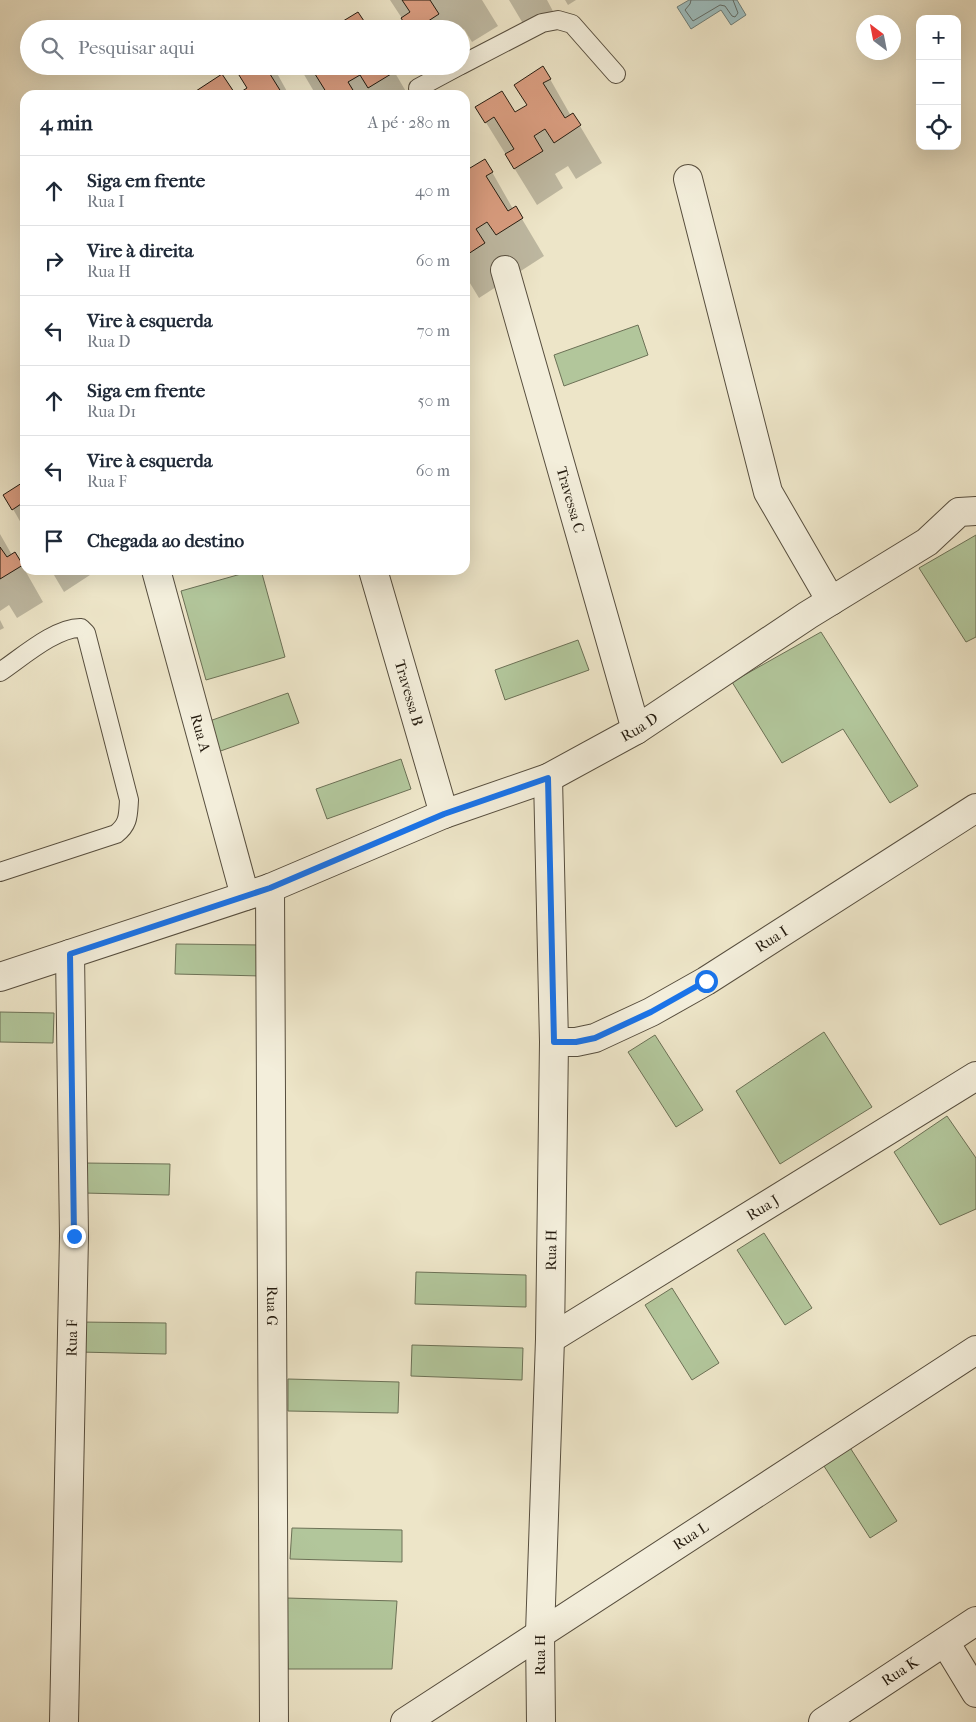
<!DOCTYPE html>
<html lang="pt">
<meta charset="utf-8">
<style>
:root{--surface:#fff;--page:#f2f2f3;--text:#1f2937;--muted:#747a83;--line:#e0e1e3}
body{margin:0;font-family:"IM FELL French Canon",serif;background:var(--page);color:var(--text)}
.controls{position:absolute;right:15px;top:15px;display:grid;overflow:hidden;border-radius:10px;box-shadow:0 5px 20px #0002}
.controls button{width:45px;height:45px;display:grid;place-items:center;padding:0;border:0;border-bottom:1px solid var(--line);background:var(--surface);color:var(--text);font:25px sans-serif}
.compass{position:absolute;left:856px;top:15px;width:45px;height:45px;border-radius:50%;background:var(--surface);box-shadow:0 5px 20px #0002;rotate:328deg}
.stop{position:absolute;width:15px;height:15px;margin:-11px;border:4px solid #1a73e8;border-radius:50%;background:#fff}
.stop.end{background:#1a73e8;border-color:#fff;box-shadow:0 1px 5px #0008}
.list{margin:0;padding:0;list-style:none}
h2{display:flex;justify-content:space-between;align-items:center;height:65px;margin:0;padding:0 20px;font-size:21px}
h2 small{font-size:16px;font-weight:400;color:var(--muted)}
.list li{display:grid;grid-template-columns:32px 1fr auto;gap:15px;align-items:center;box-sizing:border-box;height:70px;padding:0 20px;border-top:1px solid var(--line)}
.list b{display:block;font-size:19px;white-space:nowrap}
.list p{margin:0;font-size:16px;white-space:nowrap;color:var(--muted)}
.list em{font-size:16px;font-style:normal;color:var(--muted)}
.icon{flex:none;width:28px;height:28px;fill:none;stroke:currentColor;stroke-width:2;stroke-linecap:round;stroke-linejoin:round}
.map{position:relative;flex:none;width:976px;height:1722px;overflow:hidden}
.search{position:absolute;background:var(--surface);box-shadow:0 5px 20px #0002;left:20px;top:20px;width:450px;height:55px;display:flex;align-items:center;gap:12px;box-sizing:border-box;padding:0 18px;border-radius:28px;color:var(--muted);font-size:19px}
.panel{position:absolute;background:var(--surface);box-shadow:0 5px 20px #0002;left:20px;top:90px;width:450px;height:485px;border-radius:15px}
.map>svg:first-child{display:block}
.green{fill:#b2c69b;stroke:#6c7156}
.water{fill:#9dbdbe;stroke:#6d7d78}
.shadow{fill:#0003}
.lines{fill:none;stroke-linecap:round;stroke-linejoin:round}
.shore{stroke:#616c67;stroke-width:1}
.building{fill:#da9d80;stroke:#251c10}
.lane-casing{stroke:#574e3e;stroke-width:20}
.street-casing{stroke:#574e3e;stroke-width:30}
.lane{stroke:#f3eedb;stroke-width:18}
.street{stroke:#f3eedb;stroke-width:28}
.route{stroke:#1a73e8;stroke-width:6}
.labels{text-anchor:middle;stroke-width:4;stroke-linejoin:round;paint-order:stroke}
.street-label{font-size:15px;fill:#251c10;stroke:#f3eedb}
</style>
<div class="map">
<svg width="976" height="1722" viewBox="0 0 976 1722">
<rect width="100%" height="100%" fill="#ede5c8"/>
<filter id="stains"><feTurbulence type="fractalNoise" baseFrequency=".004" numOctaves="4"/><feColorMatrix values="0 0 0 0 .2 0 0 0 0 .09 0 0 0 0 .02 0 0 0 .5 -.17"/></filter>
<radialGradient id="worn" r=".72"><stop offset=".6" stop-color="#630" stop-opacity="0"/><stop offset="1" stop-color="#630" stop-opacity=".3"/></radialGradient>
<g class="green">
<path d="M638 325 648 355 564 386 554 355Z"/>
<path d="M976 535V637L966 642 919 568Z"/>
<path d="M255 570H261L285 657 206 680 181 591Z"/>
<path d="M821 632 918 786 890 803 843 729 782 763 732 682Z"/>
<path d="M578 640 589 670 505 700 495 670Z"/>
<path d="M288 693 299 723 215 753 204 723Z"/>
<path d="M401 759 411 789 327 819 316 789Z"/>
<path d="M176 944 262 945V976L175 974Z"/>
<path d="M0 1012 54 1013 53 1043 0 1042Z"/>
<path d="M824 1032 872 1107 780 1164 736 1091Z"/>
<path d="M655 1035 703 1110 676 1127 628 1052Z"/>
<path d="M947 1116 976 1158V1209L940 1225 894 1152Z"/>
<path d="M84 1163 170 1164 169 1195 83 1193Z"/>
<path d="M764 1233 812 1308 785 1325 737 1250Z"/>
<path d="M416 1272 526 1275V1307L415 1304Z"/>
<path d="M672 1288 719 1363 692 1380 645 1305Z"/>
<path d="M80 1322 166 1323V1354L79 1352Z"/>
<path d="M412 1345 523 1348 522 1380 411 1376Z"/>
<path d="M288 1379 399 1382 398 1413 288 1411Z"/>
<path d="M849 1446 897 1521 870 1538 822 1463Z"/>
<path d="M292 1528 402 1530V1562L290 1559Z"/>
<path d="M286 1598 397 1601 392 1669H288Z"/>
</g>
<path class="water" d="M689 0H737L746 15 731 25 721 10 691 29 677 7Z"/>
<g class="shadow">
<path d="M390 0H482L498 26 472 42 464 29 461 31V29H409Z"/>
<path d="M509 0H547L555 15 528 32Z"/>
<path d="M565 0H576L568 5Z"/>
<path d="M357 13 367 29H333Z"/>
<path d="M238 66H273L289 95H238L248 89Z"/>
<path d="M299 66H391L408 95H316Z"/>
<path d="M550 79 571 116 580 126 602 163 576 179 568 166 555 174 563 188 537 205 477 108 515 114 528 106 516 85Z"/>
<path d="M492 172 513 209 515 207 522 219 544 256 479 298 465 275V202L470 199 465 190V173Z"/>
<path d="M25 482V530L5 495Z"/>
<path d="M0 534 12 555 22 565 43 602 17 618 9 605 0 611Z"/>
<path d="M51 570H87L90 575 64 592Z"/>
<path d="M0 620 4 628 0 630Z"/>
</g>
<g class="lines">
<path class="shore" d="M691 0 690 4 685 10 693 21 720 5 725 6 732 16 735 17 738 13 733 0"/>
</g>
<g class="building">
<path d="M402 0H430L439 14 416 29H408L401 18 410 12Z"/>
<path d="M358 12 366 24 359 29H330Z"/>
<path d="M236 66H265L283 95H199L196 91 222 74 236 95 247 88 234 67Z"/>
<path d="M310 66H393L396 71 368 88 360 75 348 82 356 95H328Z"/>
<path d="M543 66 551 79 543 83 565 118 573 113 581 125 554 143 545 129 534 136 543 151 514 169 505 154 514 149 494 117 485 123 475 107 502 91 515 112 527 105 514 85Z"/>
<path d="M485 159 493 172 486 176 508 211 516 206 523 218 496 235 487 222 476 229 485 243 465 256V200L469 198 465 191V171Z"/>
<path d="M25 481V510L21 504 12 510 3 495Z"/>
<path d="M0 547 7 557 15 552 23 565 0 579Z"/>
</g>
<g class="lines">
<g class="lane-casing">
<g id="lane">
<path d="M461 65 542 23 558 20 572 24 616 74"/>
<path d="M418 88 459 66"/>
<path d="M0 672C21 658 56 627 81 628L86 633 129 800C128 815 129 824 116 834L0 872"/>
</g>
</g>
<g class="street-casing">
<g id="street">
<path d="M688 179 768 492 831 601"/>
<path id="s1" d="M505 270 636 730"/>
<path id="s2" d="M156 570 245 896"/>
<path id="s3" d="M373 570 444 814"/>
<path id="s4" d="M270 888 274 1722"/>
<path id="s5" d="M0 977 270 888 444 814 548 778 636 730 808 615 927 542 959 512 976 511"/>
<path id="s6" d="M554 1042H576L595 1038 651 1012 706 981 976 808"/>
<path id="s7" d="M550 1339 976 1076"/>
<path d="M945 1642 976 1693"/>
<path id="s8" d="M64 1722 74 1236 70 954"/>
<path id="s9" d="M405 1722 976 1350"/>
<path id="s10" d="M541 1722 540 1633 550 1339 554 1042 548 778"/>
<path id="s11" d="M823 1722 976 1621"/>
</g>
</g>
<use href="#lane" class="lane"/>
<use href="#street" class="street"/>
</g>
<g class="lines">
<path class="route" d="M74 1236 70 954 270 888 444 814 548 778 554 1042H576L595 1038 651 1012 706 981"/>
</g>
<g class="labels">
<g class="street-label">
<text dy="5" stroke="none"><textPath href="#s1" startOffset="239">Travessa C</textPath></text>
<text dy="5" stroke="none"><textPath href="#s3" startOffset="128">Travessa B</textPath></text>
<text dy="5" stroke="none"><textPath href="#s5" startOffset="688">Rua D</textPath></text>
<text dy="5" stroke="none"><textPath href="#s2" startOffset="169">Rua A</textPath></text>
<text dy="5" stroke="none"><textPath href="#s6" startOffset="244">Rua I</textPath></text>
<text dy="5" stroke="none"><textPath href="#s7" startOffset="250">Rua J</textPath></text>
<text dy="5" stroke="none"><textPath href="#s10" startOffset="472">Rua H</textPath></text>
<text dy="5" stroke="none"><textPath href="#s4" startOffset="418">Rua G</textPath></text>
<text dy="5" stroke="none"><textPath href="#s8" startOffset="384">Rua F</textPath></text>
<text dy="5" stroke="none"><textPath href="#s9" startOffset="341">Rua L</textPath></text>
<text transform="translate(540 1655) rotate(-90)" y="5">Rua H</text>
<text dy="5" stroke="none"><textPath href="#s11" startOffset="92">Rua K</textPath></text>
</g>
</g>
<rect width="100%" height="100%" filter="url(#stains)"/>
<rect width="100%" height="100%" fill="url(#worn)"/>
</svg>
<div class="controls">
<button>+</button>
<button>−</button>
<button><svg class="icon" aria-label="locate" viewBox="0 0 24 24"><circle cx="12" cy="12" r="6"/><path d="M12 2v4M12 18v4M2 12h4M18 12h4"/></svg></button>
</div>
<svg class="compass" viewBox="-18 -18 36 36"><path d="M0-13l5 13h-10z" fill="#e53935"/><path d="M0 13l5-13h-10z" fill="#747a83"/></svg>
<div class="stop" style="left:706px;top:981px"></div>
<div class="stop end" style="left:74px;top:1236px"></div>
<div class="search"><svg class="icon" aria-label="search" viewBox="0 0 24 24"><circle cx="10" cy="10" r="6"/><path d="M15 15l6 6"/></svg>Pesquisar aqui</div>
<section class="panel">
<h2>4 min<small>A pé · 280 m</small></h2>
<ul class="list">
<li><svg class="icon" aria-label="ahead" viewBox="0 0 24 24"><path d="M12 20V5M6 11l6-6 6 6"/></svg><div><b>Siga em frente</b><p>Rua I</p></div><em>40 m</em></li>
<li><svg class="icon" aria-label="right" viewBox="0 0 24 24"><path d="M7 20v-9h11M14 6l5 5-5 5"/></svg><div><b>Vire à direita</b><p>Rua H</p></div><em>60 m</em></li>
<li><svg class="icon" aria-label="left" viewBox="0 0 24 24"><path d="M17 20v-9H6M10 6l-5 5 5 5"/></svg><div><b>Vire à esquerda</b><p>Rua D</p></div><em>70 m</em></li>
<li><svg class="icon" aria-label="ahead" viewBox="0 0 24 24"><path d="M12 20V5M6 11l6-6 6 6"/></svg><div><b>Siga em frente</b><p>Rua D1</p></div><em>50 m</em></li>
<li><svg class="icon" aria-label="left" viewBox="0 0 24 24"><path d="M17 20v-9H6M10 6l-5 5 5 5"/></svg><div><b>Vire à esquerda</b><p>Rua F</p></div><em>60 m</em></li>
<li><svg class="icon" aria-label="arrive" viewBox="0 0 24 24"><path d="M6 21V4h12l-3 4 3 4H6"/></svg><div><b>Chegada ao destino</b></div></li>
</ul>
</section>
</div>
